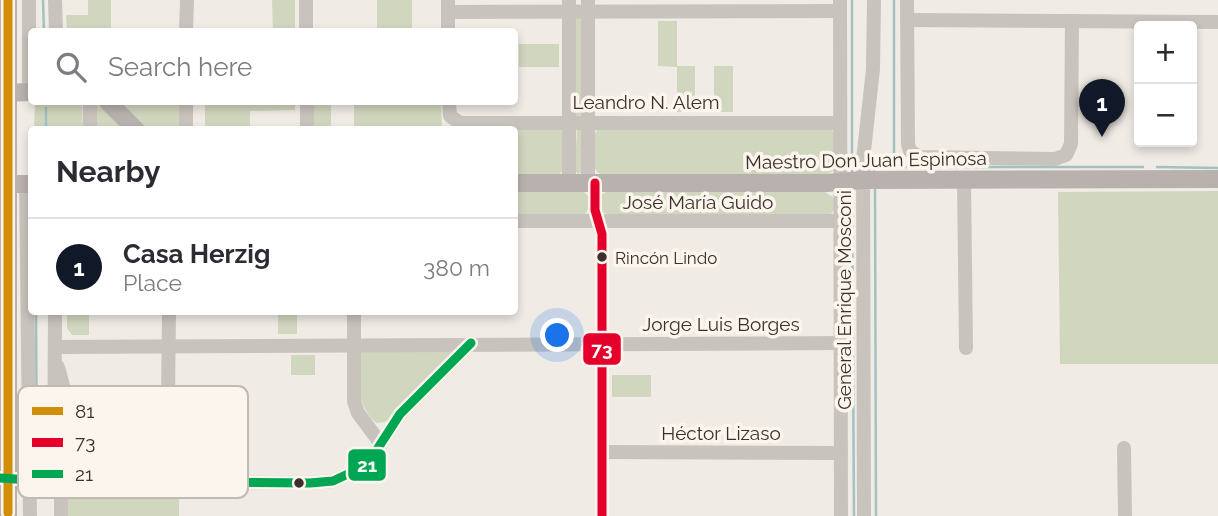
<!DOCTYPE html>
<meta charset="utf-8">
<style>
:root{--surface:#fff;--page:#f2f2f3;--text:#2b2b33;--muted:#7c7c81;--line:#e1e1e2;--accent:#111827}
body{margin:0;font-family:Raleway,sans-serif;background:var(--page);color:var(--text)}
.controls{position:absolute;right:21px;top:21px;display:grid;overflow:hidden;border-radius:7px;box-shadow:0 4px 10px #0003}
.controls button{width:63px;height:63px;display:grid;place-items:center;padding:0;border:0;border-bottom:2px solid var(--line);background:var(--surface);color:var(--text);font:35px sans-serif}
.you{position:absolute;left:558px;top:336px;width:24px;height:24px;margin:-18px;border:5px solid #fff;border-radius:50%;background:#1a73e8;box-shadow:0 0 0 10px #1a73e833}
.badge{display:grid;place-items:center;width:46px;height:46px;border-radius:50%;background:var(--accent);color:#fff;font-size:23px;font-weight:700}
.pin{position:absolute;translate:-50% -58px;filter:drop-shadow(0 2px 4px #0008)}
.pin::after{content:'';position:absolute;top:37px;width:24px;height:21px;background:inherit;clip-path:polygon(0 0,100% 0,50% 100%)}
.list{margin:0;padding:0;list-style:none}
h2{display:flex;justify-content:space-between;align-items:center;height:91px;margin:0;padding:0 28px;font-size:30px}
h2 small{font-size:23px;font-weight:400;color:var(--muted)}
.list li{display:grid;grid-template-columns:46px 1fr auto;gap:21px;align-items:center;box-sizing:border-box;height:98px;padding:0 28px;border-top:2px solid var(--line)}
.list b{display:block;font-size:26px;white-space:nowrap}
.list p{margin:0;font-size:23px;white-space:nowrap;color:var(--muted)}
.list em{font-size:23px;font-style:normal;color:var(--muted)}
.icon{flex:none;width:38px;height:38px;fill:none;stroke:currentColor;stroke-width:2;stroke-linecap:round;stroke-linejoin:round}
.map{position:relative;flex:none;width:1218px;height:516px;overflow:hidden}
.search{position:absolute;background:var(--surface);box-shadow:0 4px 10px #0003;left:28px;top:28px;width:490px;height:77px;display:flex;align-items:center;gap:18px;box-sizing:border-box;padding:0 24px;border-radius:7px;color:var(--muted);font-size:26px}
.panel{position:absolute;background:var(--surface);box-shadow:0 4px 10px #0003;left:28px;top:126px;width:490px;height:189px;border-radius:7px}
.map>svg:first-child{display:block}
.green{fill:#d1d6bf}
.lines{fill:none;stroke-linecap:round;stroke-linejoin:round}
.stream{stroke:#a1c2c1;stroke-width:2.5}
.minor{stroke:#c9c3be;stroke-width:14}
.major{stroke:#b8b1ad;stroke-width:18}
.bus-1-casing{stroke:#fbf5ee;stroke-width:14}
.bus-2-casing{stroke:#fbf5ee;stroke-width:14}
.bus-3-casing{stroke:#fbf5ee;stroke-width:14}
.bus-1{stroke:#d18e09;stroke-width:9}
.bus-2{stroke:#e4002b;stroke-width:9}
.bus-3{stroke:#00a651;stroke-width:9}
.bus-dot{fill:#3b302b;stroke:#fbf5ee;stroke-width:2.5}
.labels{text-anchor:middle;stroke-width:7;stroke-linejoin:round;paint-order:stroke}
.bus-label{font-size:17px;fill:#3b302b;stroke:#fbf5ee;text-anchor:start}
.street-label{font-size:19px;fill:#3b302b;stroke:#fbf5ee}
.key{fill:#fbf5ee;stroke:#c1bab4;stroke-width:2}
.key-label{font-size:19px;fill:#3b302b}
.line-badge{stroke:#fbf5ee;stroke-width:2.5}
.badge-label{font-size:19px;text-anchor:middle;font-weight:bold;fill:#fff}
</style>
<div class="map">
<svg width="1218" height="516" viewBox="0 0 1218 516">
<rect width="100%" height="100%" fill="#f0ebe5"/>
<g class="green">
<path d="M88 0H111V31H67L66 15H88Z"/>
<path d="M272 0H295V31H273Z"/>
<rect x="377" y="0" width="35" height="31"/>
<path d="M576 18H580L582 21 581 115 579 117 576 116Z"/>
<path d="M658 21H677V66H695V112H677V67L658 66Z"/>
<rect x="519" y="44" width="40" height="23"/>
<rect x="714" y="66" width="19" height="46"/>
<path d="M37 102H82L83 129H34L35 105Z"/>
<path d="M97 102H101L129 129H97Z"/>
<path d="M115 102H179L180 129H143Z"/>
<path d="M205 102H295V110L250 111V129H295H205Z"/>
<rect x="313" y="102" width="18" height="27"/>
<path d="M354 102H441L442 129H559L562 131 563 171 559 174 515 175 514 130 354 129Z"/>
<path d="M577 129H581L582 132V172L578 174 575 170Z"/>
<path d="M597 130H832L834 134V167L833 171 827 174H601L597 172 594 167 595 133Z"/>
<path d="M583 191 588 196V209L585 215 515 216V192Z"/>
<path d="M1218 191V364H1060L1058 192Z"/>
<path d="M606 192H825L834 198V210L830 215 607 214 602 212 601 195Z"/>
<path d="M67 312H89V335H72L67 328Z"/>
<rect x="278" y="312" width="19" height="22"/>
<path d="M451 348 453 354 385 422 377 423C358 411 353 371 361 351Z"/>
<rect x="291" y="355" width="24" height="20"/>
<rect x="612" y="375" width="39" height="22"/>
<path d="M179 486V516H66L69 487Z"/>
</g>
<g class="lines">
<g class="stream">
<path d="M43 0 44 32"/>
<path d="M852 0V172"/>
<path d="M46 108V130"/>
<path d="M893 163 899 167H1143"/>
<path d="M1157 167 1218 168"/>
<path d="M874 172 875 164H892L894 160V0"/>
<path d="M875 188 876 516"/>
<path d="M852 192 854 516"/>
<path d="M36 312 37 473"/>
</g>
<g class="minor">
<path d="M55 0 56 32"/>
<path d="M306 0V32"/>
<path d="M448 0V32"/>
<path d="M569 0V183"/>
<path d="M588 0V183"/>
<path d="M840 0 841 516"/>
<path d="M907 0 908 144 910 151 920 157 1055 159 1066 155 1071 144 1072 21"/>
<path d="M448 12 840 11"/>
<path d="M907 20 1218 22"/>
<path d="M186 32 187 0"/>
<path d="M29 92V0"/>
<path d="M90 102V130"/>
<path d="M307 102V130"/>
<path d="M449 102 450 116 460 123H840"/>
<path d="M186 130V102"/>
<path d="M964 180 966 348"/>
<path d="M595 183V210L602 234V516"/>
<path d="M26 184 30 516"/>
<path d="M514 221H840"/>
<path d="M354 312V401L358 413 381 444"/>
<path d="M55 347 840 343"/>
<path d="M58 367 89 481"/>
<path d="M1124 448 1125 516"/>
<path d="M602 452 841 453"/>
<path d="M0 478 30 480 310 483 333 481 367 465 400 414 471 343"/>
<path d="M54 480 55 312"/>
<path d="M61 480V516"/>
<path d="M167 481 169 312"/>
<path d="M864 516 863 160 873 69 874 0"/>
</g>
<g class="major">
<path d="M8 0V516"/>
<path d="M0 93 32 92"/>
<path d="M108 102 136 130"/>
<path d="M514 183H827L863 180 1218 179"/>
<path d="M8 184H32"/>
</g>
<g class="bus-1-casing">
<path id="bus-1" d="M8 0V513"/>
</g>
<g class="bus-2-casing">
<path id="bus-2" d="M595 183V210L602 234V516"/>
</g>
<g class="bus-3-casing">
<path id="bus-3" d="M0 478 30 480 310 483 333 481 367 465 400 414 471 343"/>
</g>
<use href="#bus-1" class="bus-1"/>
<use href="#bus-2" class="bus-2"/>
<use href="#bus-3" class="bus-3"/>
</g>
<g class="bus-dot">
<circle cx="602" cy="257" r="6"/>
<circle cx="299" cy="483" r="6"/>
</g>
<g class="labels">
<g class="bus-label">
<text x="615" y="264">Rincón Lindo</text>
</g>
<g class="street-label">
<text x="646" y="109">Leandro N. Alem</text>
<text transform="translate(866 160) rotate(-1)" y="7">Maestro Don Juan Espinosa</text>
<text x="698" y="209">José María Guido</text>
<text transform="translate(844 300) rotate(-90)" y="7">General Enrique Mosconi</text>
<text x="721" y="331">Jorge Luis Borges</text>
<text x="721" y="440">Héctor Lizaso</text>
</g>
</g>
<rect x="18" y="386" width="230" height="112" rx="10" class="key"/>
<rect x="32" y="407" width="31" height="8" fill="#d18e09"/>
<rect x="32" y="438" width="31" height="9" fill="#e4002b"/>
<rect x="32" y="470" width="31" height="8" fill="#00a651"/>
<g class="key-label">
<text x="75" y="418">81</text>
<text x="75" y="449">73</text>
<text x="75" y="481">21</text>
</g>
<g class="line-badge">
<rect x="582" y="332" width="40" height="34" rx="7" fill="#e4002b"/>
<rect x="347" y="448" width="40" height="34" rx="7" fill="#00a651"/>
</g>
<g class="badge-label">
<text x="602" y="356">73</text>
<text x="367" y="472">21</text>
</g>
</svg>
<div class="controls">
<button>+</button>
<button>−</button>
</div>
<div class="you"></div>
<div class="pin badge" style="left:1102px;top:137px">1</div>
<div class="search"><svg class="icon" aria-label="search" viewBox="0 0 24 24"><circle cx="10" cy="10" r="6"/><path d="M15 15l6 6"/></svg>Search here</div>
<section class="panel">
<h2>Nearby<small></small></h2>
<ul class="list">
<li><span class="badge">1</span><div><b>Casa Herzig</b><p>Place</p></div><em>380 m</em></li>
</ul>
</section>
</div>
